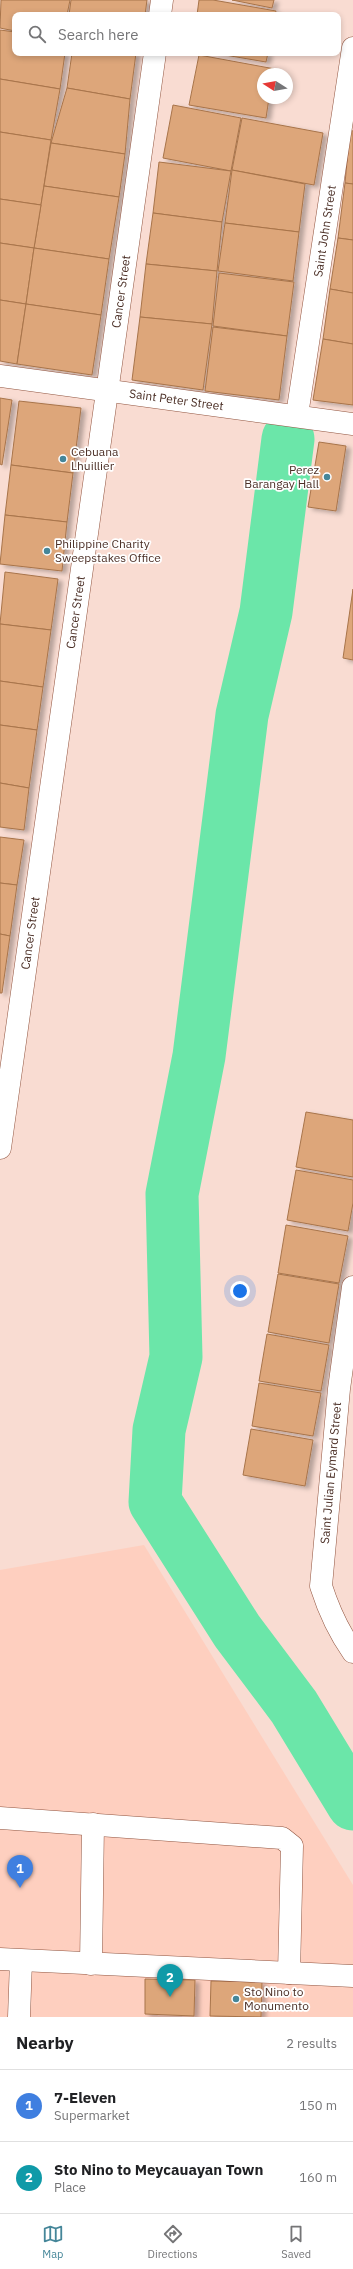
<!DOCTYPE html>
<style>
:root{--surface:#fff;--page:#f6f6f6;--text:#202124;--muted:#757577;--line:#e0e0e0;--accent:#458699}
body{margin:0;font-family:"IBM Plex Sans",sans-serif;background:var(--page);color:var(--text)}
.compass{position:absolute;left:257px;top:68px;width:36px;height:36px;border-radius:50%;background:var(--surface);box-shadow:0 2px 6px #0003;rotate:281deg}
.you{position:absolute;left:240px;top:1291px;width:14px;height:14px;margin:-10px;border:3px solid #fff;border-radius:50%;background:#1a73e8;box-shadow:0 0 0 6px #1a73e833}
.badge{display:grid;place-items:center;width:26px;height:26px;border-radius:50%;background:var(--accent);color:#fff;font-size:13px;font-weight:700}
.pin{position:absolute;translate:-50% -33px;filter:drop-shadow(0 1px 2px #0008)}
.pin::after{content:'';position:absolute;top:21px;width:14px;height:12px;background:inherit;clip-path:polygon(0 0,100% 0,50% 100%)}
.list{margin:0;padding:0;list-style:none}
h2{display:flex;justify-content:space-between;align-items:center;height:52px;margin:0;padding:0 16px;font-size:17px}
h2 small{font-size:13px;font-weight:400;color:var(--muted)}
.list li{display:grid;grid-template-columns:26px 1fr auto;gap:12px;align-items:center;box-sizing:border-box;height:72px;padding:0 16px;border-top:1px solid var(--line)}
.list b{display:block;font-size:15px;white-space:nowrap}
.list p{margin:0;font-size:13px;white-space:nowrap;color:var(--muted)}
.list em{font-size:13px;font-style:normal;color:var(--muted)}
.icon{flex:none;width:22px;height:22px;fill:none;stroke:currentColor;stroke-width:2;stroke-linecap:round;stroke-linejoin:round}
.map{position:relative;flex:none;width:353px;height:2017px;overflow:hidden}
.search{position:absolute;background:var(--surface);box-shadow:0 2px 6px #0003;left:12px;right:12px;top:12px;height:44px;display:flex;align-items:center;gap:10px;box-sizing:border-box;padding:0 14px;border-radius:8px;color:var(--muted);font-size:15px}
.sheet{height:196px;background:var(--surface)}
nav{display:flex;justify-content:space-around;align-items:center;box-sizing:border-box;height:56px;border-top:1px solid var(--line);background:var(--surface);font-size:11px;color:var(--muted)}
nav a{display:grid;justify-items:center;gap:2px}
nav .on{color:var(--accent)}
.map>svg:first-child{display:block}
.built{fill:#fecfbf}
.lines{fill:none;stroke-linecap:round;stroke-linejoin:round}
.river{stroke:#6be6a9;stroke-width:53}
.building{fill:#dda67a;stroke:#a8744a;filter:url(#shadow)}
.minor-casing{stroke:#91543f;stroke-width:23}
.minor{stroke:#fff;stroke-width:22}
.poi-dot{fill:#458699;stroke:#fff;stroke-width:1.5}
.labels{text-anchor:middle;stroke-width:3.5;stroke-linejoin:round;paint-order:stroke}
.street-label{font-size:12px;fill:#4b2f26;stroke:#fff}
.poi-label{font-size:12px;fill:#4b2f26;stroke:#fff;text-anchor:start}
</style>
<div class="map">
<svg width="353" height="2017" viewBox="0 0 353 2017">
<defs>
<filter id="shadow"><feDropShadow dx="4.5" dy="2.5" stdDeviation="2" flood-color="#0004"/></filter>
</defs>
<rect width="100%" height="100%" fill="#f9dcd2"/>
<path class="built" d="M144 1545 353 1885V2017H0V1570Z"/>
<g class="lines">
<path class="river" d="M288 439 266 612 242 715 199 1056 172 1194 176 1357 159 1430 155 1502 237 1631 294 1707 353 1804"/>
</g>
<g class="building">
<path d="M1 0H70L67 15H15V31L0 28Z"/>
<path d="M71 0H147L145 15H69Z"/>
<path d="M199 0H213L276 11 275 15H197Z"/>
<path d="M232 0H274L272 8Z"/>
<path d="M0 30 15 32V53H65L60 89 0 79Z"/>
<path d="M72 53H136L130 99 67 88Z"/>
<path d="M213 53H268L266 62Z"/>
<path d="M199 55 275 69 274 74H263V98H269L266 118 189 105Z"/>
<path d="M0 79 60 89 51 140 0 132Z"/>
<path d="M67 88 130 99 125 154 51 143Z"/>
<path d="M173 105 241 118 231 171 163 158Z"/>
<path d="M242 118 323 133 314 185 232 170Z"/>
<path d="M350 130 353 131V184L345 183Z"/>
<path d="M0 132 51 140 41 205 0 199Z"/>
<path d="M51 143 125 154 119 197 44 186Z"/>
<path d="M159 162 231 171 222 222 153 213Z"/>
<path d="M232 170 305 184 299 232 225 223Z"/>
<path d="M345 183 353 184V240L338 238Z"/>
<path d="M44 186 119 197 109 259 34 248Z"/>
<path d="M0 199 41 205 34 248 0 243Z"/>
<path d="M153 213 222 222 217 271 146 264Z"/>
<path d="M225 223 299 232 293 281 218 271Z"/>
<path d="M338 238 353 240V293L330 289Z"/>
<path d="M0 243 34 248 26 304 0 300Z"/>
<path d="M34 248 109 259 101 315 26 304Z"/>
<path d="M146 264 217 271 212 324 140 317Z"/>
<path d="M219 273 294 282 287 336 213 326Z"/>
<path d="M330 289 353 293V344L323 339Z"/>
<path d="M0 300 26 304 17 364 0 361Z"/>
<path d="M26 304 101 315 92 375 17 364Z"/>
<path d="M140 317 212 324 203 390 132 380Z"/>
<path d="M213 327 287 336 279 400 205 391Z"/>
<path d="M323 339 353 344V405L313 400Z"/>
<path d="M0 398 12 400 2 465 0 464Z"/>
<path d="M19 401 81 408 73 473 11 465Z"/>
<path d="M319 442 346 446 336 511 308 507Z"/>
<path d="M11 465 73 473 67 522 5 515Z"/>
<path d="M5 515 67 522 62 571 0 564Z"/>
<path d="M5 572 58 579 51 630 0 624Z"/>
<path d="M353 589V660L343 658Z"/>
<path d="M0 624 51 630 43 687 0 681Z"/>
<path d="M0 681 43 687 37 730 0 725Z"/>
<path d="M0 725 37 730 29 788 0 783Z"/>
<path d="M0 783 29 788 24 830 0 827Z"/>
<path d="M0 837 24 840 17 885 0 883Z"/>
<path d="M0 883 17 885 10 936 0 934Z"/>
<path d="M0 934 10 936 2 993H0Z"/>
<path d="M306 1112 353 1120V1177L296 1167Z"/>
<path d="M296 1170 353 1180V1203L348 1231 287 1220Z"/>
<path d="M286 1225 348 1236 339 1283 278 1273Z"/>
<path d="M278 1274 339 1284 329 1343 268 1332Z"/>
<path d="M267 1334 329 1345 321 1391 259 1381Z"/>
<path d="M259 1383 321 1393 313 1436 252 1426Z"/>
<path d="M251 1429 313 1440 305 1486 243 1475Z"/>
<path d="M145 1979 195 1980 194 2016 145 2014Z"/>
<path d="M211 1981 262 1982 261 2017 210 2016Z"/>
</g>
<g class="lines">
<g class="minor-casing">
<g id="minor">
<path d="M160 15 162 0"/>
<path id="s1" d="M0 376 353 424"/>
<path id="s2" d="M297 415 353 48"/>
<path id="s3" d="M0 1148 155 53"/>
<path d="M353 1287 339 1389 321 1586C329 1611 338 1631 353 1652"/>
<path d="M0 1818 282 1838 292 1846 289 1973"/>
<path d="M0 1959 353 1976"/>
<path d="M91 1964 93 1824"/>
<path d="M19 2017 21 1961"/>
</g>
</g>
<use href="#minor" class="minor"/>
</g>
<g class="poi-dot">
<circle cx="63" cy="459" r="4"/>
<circle cx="327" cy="477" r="4"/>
<circle cx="47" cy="551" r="4"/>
<circle cx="236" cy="1999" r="4"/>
</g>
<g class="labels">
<g class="street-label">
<text dy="4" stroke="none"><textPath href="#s2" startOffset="186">Saint John Street</textPath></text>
<text dy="4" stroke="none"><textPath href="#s3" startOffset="865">Cancer Street</textPath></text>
<text dy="4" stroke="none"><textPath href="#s1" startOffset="178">Saint Peter Street</textPath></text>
<text dy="4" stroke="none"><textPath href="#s3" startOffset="541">Cancer Street</textPath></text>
<text dy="4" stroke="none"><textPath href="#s3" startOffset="217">Cancer Street</textPath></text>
<text transform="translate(331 1473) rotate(-85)" y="4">Saint Julian Eymard Street</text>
</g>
<g class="poi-label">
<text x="71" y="456">Cebuana<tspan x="71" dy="14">Lhuillier</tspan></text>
<text x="319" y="474" text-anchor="end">Perez<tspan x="319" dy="14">Barangay Hall</tspan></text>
<text x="55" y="548">Philippine Charity<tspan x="55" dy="14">Sweepstakes Office</tspan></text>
<text x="244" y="1996">Sto Nino to<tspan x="244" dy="14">Monumento</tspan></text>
</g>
</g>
</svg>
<svg class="compass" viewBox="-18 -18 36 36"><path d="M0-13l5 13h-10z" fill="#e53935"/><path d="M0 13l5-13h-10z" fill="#757577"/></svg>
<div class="you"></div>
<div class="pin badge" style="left:20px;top:1888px;background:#3f7fe0">1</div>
<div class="pin badge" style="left:170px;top:1997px;background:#0f9aa8">2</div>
<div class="search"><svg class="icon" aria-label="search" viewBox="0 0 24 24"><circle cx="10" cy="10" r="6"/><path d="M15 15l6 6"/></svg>Search here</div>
</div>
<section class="sheet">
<h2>Nearby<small>2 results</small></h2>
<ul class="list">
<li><span class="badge" style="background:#3f7fe0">1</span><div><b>7-Eleven</b><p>Supermarket</p></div><em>150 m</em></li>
<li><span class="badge" style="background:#0f9aa8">2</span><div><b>Sto Nino to Meycauayan Town</b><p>Place</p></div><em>160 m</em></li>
</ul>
</section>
<nav>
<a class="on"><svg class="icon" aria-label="map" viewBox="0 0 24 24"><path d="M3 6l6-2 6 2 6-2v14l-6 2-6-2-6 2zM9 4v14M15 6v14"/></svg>Map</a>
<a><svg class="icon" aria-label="directions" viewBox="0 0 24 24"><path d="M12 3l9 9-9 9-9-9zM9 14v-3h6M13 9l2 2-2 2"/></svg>Directions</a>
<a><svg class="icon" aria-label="saved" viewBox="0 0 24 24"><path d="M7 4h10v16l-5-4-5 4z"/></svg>Saved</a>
</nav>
